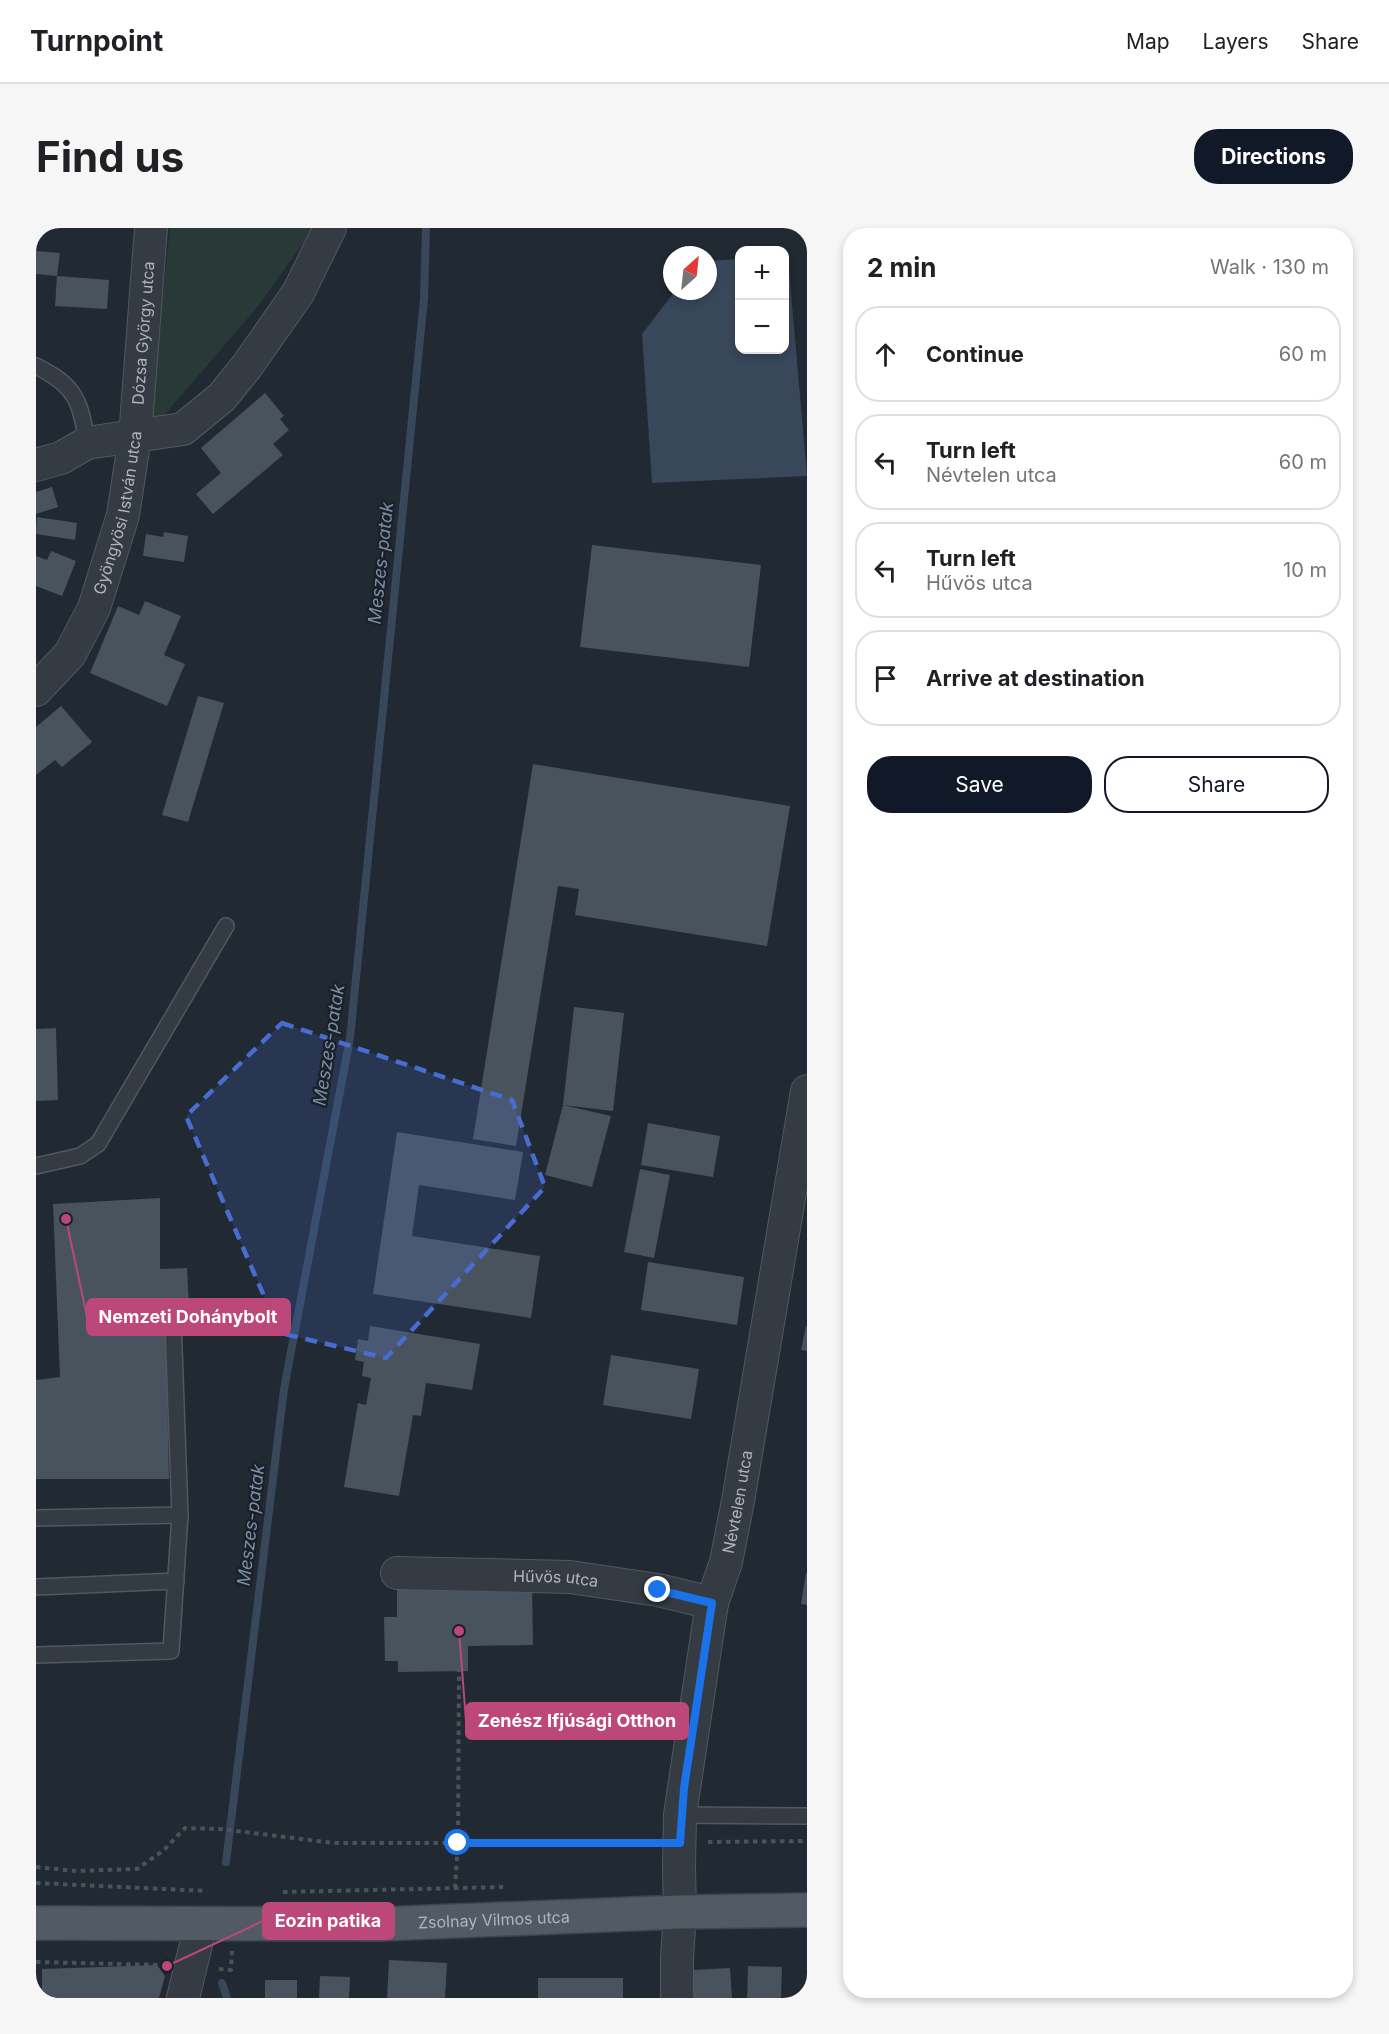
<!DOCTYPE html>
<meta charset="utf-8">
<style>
:root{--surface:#fff;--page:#f6f6f6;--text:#202124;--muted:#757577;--line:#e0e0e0;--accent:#111827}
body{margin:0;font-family:Inter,sans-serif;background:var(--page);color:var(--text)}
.controls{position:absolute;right:18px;top:18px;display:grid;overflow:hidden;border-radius:12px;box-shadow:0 3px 9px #0003}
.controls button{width:54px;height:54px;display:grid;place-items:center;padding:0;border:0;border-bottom:2px solid var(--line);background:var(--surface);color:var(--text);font:30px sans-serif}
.compass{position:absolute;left:627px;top:18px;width:54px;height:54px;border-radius:50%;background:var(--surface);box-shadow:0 3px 9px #0003;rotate:27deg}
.stop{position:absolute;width:18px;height:18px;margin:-14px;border:4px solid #1a73e8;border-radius:50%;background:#fff}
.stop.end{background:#1a73e8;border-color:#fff;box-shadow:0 2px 6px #0008}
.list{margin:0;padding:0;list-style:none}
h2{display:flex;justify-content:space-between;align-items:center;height:78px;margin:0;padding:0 24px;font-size:26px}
h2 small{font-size:20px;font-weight:400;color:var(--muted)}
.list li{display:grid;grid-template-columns:39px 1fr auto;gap:18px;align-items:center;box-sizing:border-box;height:96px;margin:0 12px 12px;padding:0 12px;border:2px solid var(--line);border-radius:24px}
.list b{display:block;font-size:22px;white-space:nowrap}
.list p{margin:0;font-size:20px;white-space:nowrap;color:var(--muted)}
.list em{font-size:20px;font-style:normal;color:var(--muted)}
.actions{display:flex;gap:12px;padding:18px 24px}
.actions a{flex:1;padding:14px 0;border:2px solid var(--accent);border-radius:24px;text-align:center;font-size:21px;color:var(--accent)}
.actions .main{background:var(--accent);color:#fff}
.icon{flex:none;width:33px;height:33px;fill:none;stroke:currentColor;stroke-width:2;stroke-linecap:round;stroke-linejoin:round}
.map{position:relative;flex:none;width:771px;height:1770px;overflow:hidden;border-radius:24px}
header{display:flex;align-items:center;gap:36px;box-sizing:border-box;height:84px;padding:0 30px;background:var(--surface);border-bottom:2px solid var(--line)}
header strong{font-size:28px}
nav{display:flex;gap:33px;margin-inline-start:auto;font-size:21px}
.intro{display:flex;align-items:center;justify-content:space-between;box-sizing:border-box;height:144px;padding:0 36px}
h1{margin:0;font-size:42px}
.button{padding:15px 27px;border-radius:24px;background:var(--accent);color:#fff;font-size:21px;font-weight:700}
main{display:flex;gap:36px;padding:0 36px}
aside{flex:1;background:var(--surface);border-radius:24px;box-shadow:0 3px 9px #0003}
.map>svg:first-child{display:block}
.green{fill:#293938}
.water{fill:#38475a}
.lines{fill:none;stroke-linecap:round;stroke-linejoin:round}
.stream{stroke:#38475a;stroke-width:8}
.building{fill:#49535e}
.lane-casing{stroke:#515861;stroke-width:18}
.street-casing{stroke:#515861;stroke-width:34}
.primary-casing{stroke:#3d444d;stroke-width:36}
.path{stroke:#465658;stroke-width:4;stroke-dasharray:4.5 4.5;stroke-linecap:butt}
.lane{stroke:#343b43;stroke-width:15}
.street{stroke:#343b43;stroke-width:32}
.primary{stroke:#525a63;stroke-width:33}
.route{stroke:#1a73e8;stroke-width:8}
.marked{fill:#486dd1;fill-opacity:0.2;stroke:#486dd1;stroke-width:4.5;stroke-dasharray:12 8;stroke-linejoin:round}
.labels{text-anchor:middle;stroke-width:4.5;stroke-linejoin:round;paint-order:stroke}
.street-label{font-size:16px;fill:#aeb5c0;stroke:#1a2027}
.water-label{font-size:18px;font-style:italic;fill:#7a8ea5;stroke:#1a2027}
.leader{fill:none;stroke:#bc4779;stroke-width:2}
.callout-dot{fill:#bc4779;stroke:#1a2027;stroke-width:2}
.callout{fill:#bc4779;stroke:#bc4779;stroke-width:2}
.callout-label{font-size:18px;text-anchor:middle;font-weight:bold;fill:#fff}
</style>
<header>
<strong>Turnpoint</strong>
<nav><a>Map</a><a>Layers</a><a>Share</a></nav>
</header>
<div class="intro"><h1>Find us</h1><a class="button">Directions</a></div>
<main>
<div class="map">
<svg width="771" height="1770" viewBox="0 0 771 1770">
<rect width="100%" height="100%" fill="#212932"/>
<path class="green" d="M134 0H278L223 77 112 206Z"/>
<path class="water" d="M748 30H752L771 248 616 255 606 106 639 63H672V33L703 31 704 122H748Z"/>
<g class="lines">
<g class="stream">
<path d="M190 1634 248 1161 314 810 388 71 390 0"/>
<path d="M186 1755 191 1770"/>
</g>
</g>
<g class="building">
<path d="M0 23 24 25 21 48 0 46Z"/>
<path d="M21 48 73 52 71 81 19 78Z"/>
<path d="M229 165 248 188 244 191 253 202 237 216 247 227 177 286 160 266 185 245 165 220Z"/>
<path d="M16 259 22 279 0 286V264Z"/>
<path d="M1 289 41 295 39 312 0 306Z"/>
<path d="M128 304 152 308 148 334 107 328 110 306 127 309Z"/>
<path d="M556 317 725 337 713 439 544 419Z"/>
<path d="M15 323 40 333 26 368 0 358V328L11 332Z"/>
<path d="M109 373 145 388 128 427 149 436 131 478 54 445 82 378 103 387Z"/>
<path d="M162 468 188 475 152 594 126 587Z"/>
<path d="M25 478 56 514 26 539 19 532 0 547V499Z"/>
<path d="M497 536 754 578 731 718 539 687 543 661 522 658 480 918 437 911Z"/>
<path d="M538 779 588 785 577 883 527 877 575 888 556 959 509 947 527 877Z"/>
<path d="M20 800 22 872 0 873V801Z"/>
<path d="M612 895 684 908 677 949 605 937Z"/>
<path d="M361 904 487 924 479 972 383 957 376 1008 504 1028 495 1090 337 1066Z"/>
<path d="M604 941 634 947 618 1030 588 1024Z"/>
<path d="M124 970V1041L151 1040 153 1080 129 1082 133 1251H0V1152L24 1149 17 976Z"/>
<path d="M612 1034 708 1049 701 1097 605 1082Z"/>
<path d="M334 1098 444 1116 436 1162 390 1155 385 1188 377 1187 363 1268 308 1259 322 1175 330 1177 335 1150 326 1148 328 1134 319 1132 322 1111 332 1113Z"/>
<path d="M770 1098H771V1123L765 1122Z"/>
<path d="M575 1127 663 1141 655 1191 567 1177Z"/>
<path d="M770 1345H771V1377L765 1376Z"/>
<path d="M496 1355 497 1417 432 1418V1443L362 1444V1433H349L348 1389H361V1357Z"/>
<path d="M353 1732 411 1735 409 1770H351Z"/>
<path d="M121 1737 129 1748 123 1770H6V1741Z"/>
<path d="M712 1738 746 1739 745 1770H711Z"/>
<path d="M694 1740 696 1770H658L656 1742Z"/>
<path d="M284 1748 314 1749 313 1770H283Z"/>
<rect x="502" y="1750" width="85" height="20"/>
<rect x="229" y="1752" width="32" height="18"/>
</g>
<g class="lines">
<g class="lane-casing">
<g id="lane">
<path d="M0 138C40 158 44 172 51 215"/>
<path d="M0 938 44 928 62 916 190 698"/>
<path d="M0 1290 144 1287 137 1093"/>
<path d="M0 1359 140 1353"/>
<path d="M0 1427 135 1423 144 1287"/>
<path d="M644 1587 771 1588"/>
</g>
</g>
<g class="street-casing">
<g id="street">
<path d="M0 237 25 230 51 215 147 201 186 169 211 138 262 65 294 0"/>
<path id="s1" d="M0 462 34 426 58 380 87 287 99 209 115 0"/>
<path id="s2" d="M361 1345 534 1349 622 1362 676 1375"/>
<path d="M147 1770 165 1696"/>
<path id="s3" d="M641 1770V1730L644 1684 643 1639 644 1587 648 1560 676 1375 690 1334 702 1273 771 863"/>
</g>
</g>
<g class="primary-casing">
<g id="primary">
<path id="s4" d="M0 1695 345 1696 644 1684 771 1682"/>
</g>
</g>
<g class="path">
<path d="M672 1614 771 1613"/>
<path d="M0 1639 39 1643 101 1641 128 1622 149 1600 184 1601 298 1615H616"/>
<path d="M0 1655 171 1663"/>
<path d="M419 1660 422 1615 423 1443"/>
<path d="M247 1664 467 1659"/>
<path d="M0 1734 125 1737"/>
<path d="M183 1741 195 1742 196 1723"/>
</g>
<use href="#lane" class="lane"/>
<use href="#street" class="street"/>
<use href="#primary" class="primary"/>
</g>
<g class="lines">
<path class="route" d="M422 1615H644L648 1560 676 1375 622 1362"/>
</g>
<path class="marked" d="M246 795 476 872 509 959 350 1130 244 1105 150 888Z"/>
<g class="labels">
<g class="street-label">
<text dy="6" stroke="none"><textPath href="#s1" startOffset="382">Dózsa György utca</textPath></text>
<text dy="6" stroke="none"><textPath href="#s1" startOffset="200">Gyöngyösi István utca</textPath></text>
<text dy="6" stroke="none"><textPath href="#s3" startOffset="502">Névtelen utca</textPath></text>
<text dy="6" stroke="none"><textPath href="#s2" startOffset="159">Hűvös utca</textPath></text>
<text dy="6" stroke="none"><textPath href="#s4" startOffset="458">Zsolnay Vilmos utca</textPath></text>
</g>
<g class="water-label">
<text transform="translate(345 335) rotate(-84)" y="6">Meszes-patak</text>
<text transform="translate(293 817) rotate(-81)" y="6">Meszes-patak</text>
<text transform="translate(215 1297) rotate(-83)" y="6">Meszes-patak</text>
</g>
</g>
<path class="leader" d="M30 991L51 1089M423 1403L430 1493M131 1738L227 1693"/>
<g class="callout-dot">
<circle cx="30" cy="991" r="6"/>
<circle cx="423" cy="1403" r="6"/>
<circle cx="131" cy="1738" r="6"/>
</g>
<g class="callout">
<rect x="51" y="1071" width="203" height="36" rx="6"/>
<rect x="430" y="1475" width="222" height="36" rx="6"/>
<rect x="227" y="1675" width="131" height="36" rx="6"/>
</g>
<g class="callout-label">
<text x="152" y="1095">Nemzeti Dohánybolt</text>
<text x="541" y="1499">Zenész Ifjúsági Otthon</text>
<text x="292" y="1699">Eozin patika</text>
</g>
</svg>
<div class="controls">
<button>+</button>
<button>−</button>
</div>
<svg class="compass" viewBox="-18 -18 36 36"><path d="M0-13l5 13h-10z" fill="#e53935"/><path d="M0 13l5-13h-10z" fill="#757577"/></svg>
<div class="stop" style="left:422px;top:1615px"></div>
<div class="stop end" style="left:622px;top:1362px"></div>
</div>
<aside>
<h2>2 min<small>Walk · 130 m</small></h2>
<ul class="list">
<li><svg class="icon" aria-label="ahead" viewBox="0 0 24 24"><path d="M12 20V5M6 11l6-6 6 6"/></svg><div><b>Continue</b></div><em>60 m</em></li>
<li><svg class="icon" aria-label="left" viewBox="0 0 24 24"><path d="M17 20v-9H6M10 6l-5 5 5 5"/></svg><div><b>Turn left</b><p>Névtelen utca</p></div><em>60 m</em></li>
<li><svg class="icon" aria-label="left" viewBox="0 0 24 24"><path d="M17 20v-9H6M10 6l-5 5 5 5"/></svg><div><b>Turn left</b><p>Hűvös utca</p></div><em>10 m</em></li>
<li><svg class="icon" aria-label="arrive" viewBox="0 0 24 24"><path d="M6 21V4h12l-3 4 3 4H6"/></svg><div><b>Arrive at destination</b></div></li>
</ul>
<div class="actions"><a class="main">Save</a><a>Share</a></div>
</aside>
</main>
